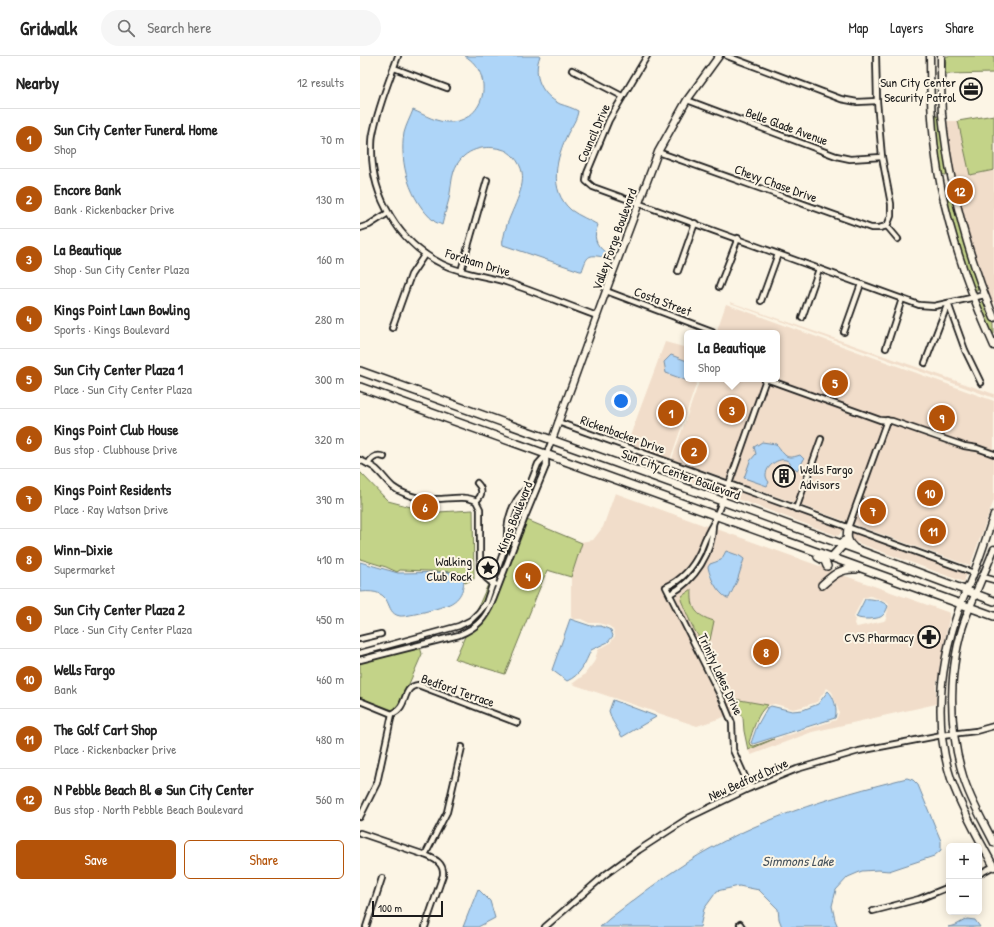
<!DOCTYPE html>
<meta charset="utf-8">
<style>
:root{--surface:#fff;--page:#f6f6f6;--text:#222;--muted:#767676;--line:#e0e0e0;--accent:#b45309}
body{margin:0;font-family:"Patrick Hand",sans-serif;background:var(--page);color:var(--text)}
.controls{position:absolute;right:12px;bottom:12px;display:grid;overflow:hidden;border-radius:6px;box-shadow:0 2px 10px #0003}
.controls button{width:36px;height:36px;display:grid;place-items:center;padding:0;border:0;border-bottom:1px solid var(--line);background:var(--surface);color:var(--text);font:20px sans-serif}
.scale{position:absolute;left:12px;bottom:10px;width:71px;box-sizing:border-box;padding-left:4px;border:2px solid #1c1c1c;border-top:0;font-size:11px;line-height:14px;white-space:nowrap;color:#1c1c1c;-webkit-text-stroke:3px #fcf5e5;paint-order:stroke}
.you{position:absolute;left:261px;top:345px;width:14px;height:14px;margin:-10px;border:3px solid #fff;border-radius:50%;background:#1a73e8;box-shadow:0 0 0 6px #1a73e833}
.badge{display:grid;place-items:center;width:26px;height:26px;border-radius:50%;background:var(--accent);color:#fff;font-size:13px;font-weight:700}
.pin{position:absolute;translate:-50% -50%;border:2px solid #fff;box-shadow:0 1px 4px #0006}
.popup{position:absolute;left:324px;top:274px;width:96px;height:52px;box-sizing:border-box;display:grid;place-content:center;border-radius:6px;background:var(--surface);filter:drop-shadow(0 1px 3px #0005);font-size:13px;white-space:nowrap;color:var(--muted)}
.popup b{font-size:15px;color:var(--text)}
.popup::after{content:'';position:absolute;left:50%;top:100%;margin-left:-8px;border:8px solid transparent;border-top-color:var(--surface)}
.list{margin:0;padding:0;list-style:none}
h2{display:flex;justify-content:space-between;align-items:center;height:52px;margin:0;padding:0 16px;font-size:17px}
h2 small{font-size:13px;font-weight:400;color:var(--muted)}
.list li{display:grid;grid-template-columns:26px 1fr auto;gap:12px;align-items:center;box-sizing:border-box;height:60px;padding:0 16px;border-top:1px solid var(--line)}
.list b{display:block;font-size:15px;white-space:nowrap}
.list p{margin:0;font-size:13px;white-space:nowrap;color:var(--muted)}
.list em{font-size:13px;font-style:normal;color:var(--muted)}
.actions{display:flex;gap:8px;padding:12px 16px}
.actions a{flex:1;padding:9px 0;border:1px solid var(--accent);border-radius:6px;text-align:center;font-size:14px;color:var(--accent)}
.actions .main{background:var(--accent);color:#fff}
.icon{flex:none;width:22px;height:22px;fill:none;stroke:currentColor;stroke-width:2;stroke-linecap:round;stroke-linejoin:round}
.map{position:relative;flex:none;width:634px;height:871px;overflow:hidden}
header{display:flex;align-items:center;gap:24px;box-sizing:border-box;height:56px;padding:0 20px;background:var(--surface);border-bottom:1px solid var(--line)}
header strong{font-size:19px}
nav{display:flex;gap:22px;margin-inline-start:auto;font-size:14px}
.search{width:280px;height:36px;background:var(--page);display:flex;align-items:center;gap:10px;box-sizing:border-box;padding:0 14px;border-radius:22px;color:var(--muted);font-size:15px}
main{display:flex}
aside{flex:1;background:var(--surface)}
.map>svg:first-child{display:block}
.built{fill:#f1ddca;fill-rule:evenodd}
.green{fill:#c3d388;stroke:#707852}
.water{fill:#aed5f8;stroke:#748ba0}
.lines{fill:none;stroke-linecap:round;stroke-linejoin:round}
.minor-casing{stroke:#1c1c1c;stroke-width:8}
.tertiary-casing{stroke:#1c1c1c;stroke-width:9}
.secondary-casing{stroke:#1c1c1c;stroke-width:10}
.minor{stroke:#fcf5e5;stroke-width:4.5}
.tertiary{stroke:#fcf5e5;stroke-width:6}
.secondary{stroke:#fcf5e5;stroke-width:7}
.labels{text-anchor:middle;stroke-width:4;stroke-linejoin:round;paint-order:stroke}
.poi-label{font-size:13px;fill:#1c1c1c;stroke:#fcf5e5;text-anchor:end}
.street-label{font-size:13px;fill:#1c1c1c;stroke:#fcf5e5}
.water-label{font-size:14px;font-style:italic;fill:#48545e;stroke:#fcf5e5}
</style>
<header>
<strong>Gridwalk</strong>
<div class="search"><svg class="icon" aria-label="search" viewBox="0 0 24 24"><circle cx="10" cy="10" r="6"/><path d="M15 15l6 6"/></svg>Search here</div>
<nav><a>Map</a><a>Layers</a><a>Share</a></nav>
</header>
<main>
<aside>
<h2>Nearby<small>12 results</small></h2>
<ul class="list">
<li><span class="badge">1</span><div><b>Sun City Center Funeral Home</b><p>Shop</p></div><em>70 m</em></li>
<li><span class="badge">2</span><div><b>Encore Bank</b><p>Bank · Rickenbacker Drive</p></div><em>130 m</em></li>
<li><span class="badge">3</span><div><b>La Beautique</b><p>Shop · Sun City Center Plaza</p></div><em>160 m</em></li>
<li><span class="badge">4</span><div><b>Kings Point Lawn Bowling</b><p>Sports · Kings Boulevard</p></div><em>280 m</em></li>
<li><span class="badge">5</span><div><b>Sun City Center Plaza 1</b><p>Place · Sun City Center Plaza</p></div><em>300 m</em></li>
<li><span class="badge">6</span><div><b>Kings Point Club House</b><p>Bus stop · Clubhouse Drive</p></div><em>320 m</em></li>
<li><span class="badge">7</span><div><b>Kings Point Residents</b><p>Place · Ray Watson Drive</p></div><em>390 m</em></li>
<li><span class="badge">8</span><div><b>Winn-Dixie</b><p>Supermarket</p></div><em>410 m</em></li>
<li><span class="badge">9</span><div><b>Sun City Center Plaza 2</b><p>Place · Sun City Center Plaza</p></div><em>450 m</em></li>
<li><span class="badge">10</span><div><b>Wells Fargo</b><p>Bank</p></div><em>460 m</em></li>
<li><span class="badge">11</span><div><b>The Golf Cart Shop</b><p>Place · Rickenbacker Drive</p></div><em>480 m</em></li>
<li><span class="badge">12</span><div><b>N Pebble Beach Bl @ Sun City Center</b><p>Bus stop · North Pebble Beach Boulevard</p></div><em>560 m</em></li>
</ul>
<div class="actions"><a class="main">Save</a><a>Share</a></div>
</aside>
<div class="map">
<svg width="634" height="871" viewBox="0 0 634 871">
<rect width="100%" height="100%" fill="#fcf5e5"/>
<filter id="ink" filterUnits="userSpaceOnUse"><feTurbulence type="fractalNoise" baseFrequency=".025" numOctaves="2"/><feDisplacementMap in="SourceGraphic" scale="8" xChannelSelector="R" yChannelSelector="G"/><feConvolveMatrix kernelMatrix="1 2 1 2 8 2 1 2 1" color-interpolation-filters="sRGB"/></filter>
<g filter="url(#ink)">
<g class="built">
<path d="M587 65H598L610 119 634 114V254L627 238 616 205 597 139 589 89Z"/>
<path d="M370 246 634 338V342L370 247Z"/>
<path d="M366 248 634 345V444L610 510 312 403 340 323H417V277H356Z"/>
<path d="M305 286 327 292V305L311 299 328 325 331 323H338L310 404 267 388Z"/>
<path d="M266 394 366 430 362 437 263 401Z"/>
<path d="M370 431 484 473 478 480 367 439Z"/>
<path d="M255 437 349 471 332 510 307 531 314 550 367 660 337 670 212 628 224 619 234 606 238 594 250 587 255 580 253 573 249 570 238 567H229L221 563H213L211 561V521L222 487 220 486 233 484 243 471Z"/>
<path d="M354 472 465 512 466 514 474 515 458 529 461 533 480 518 590 557 576 632V648L452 676 391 699 388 694 400 688 476 664 479 656 472 636 467 632 457 646 442 651 433 653 415 648 408 649 374 643 373 645 379 656 372 658 318 547 313 533 337 513ZM364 497 384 503 377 525 370 542 349 520 348 511 355 505 361 504ZM332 533V550L337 557 346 562 341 584 321 544ZM510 540 526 545 529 548 526 563 524 565 497 571 494 568 495 563 494 560 503 542Z"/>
<path d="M490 475 607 517 604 526 490 484Z"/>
</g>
<g class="green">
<path d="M586 0H634V17L585 18Z"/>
<path d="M634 59V114L610 119 598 65Z"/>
<path d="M577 60 580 61 588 117 585 119 581 118 574 61Z"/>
<path d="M587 131 590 132 619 230 617 234H614C602 201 592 168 585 134Z"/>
<path d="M622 245 625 246 634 268V278L632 279 619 248Z"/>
<path d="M0 416 28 445 62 454 78 456 113 454 114 523 105 527 103 520 99 516 40 514 37 516 26 511 0 503Z"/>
<path d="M155 459 222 487 211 521 187 514 145 618 95 603 142 497Z"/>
<path d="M332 533C331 553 335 559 354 565L350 584 345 587C334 579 327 557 321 544L322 540Z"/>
<path d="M60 591 62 598 39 651 33 654 0 642V606Z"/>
<path d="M374 643 408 649C397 656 393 675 389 686L390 689 394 690 414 683 388 694 384 675 383 662 373 645Z"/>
</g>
<g class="water">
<path d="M105 0H180C172 20 182 39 200 48 206 50 213 52 218 55 217 63 212 70 208 77 196 102 188 134 211 154 219 160 230 164 238 169 233 181 235 188 245 196L243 201C228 198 227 200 222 215H220L143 189C142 186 143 184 144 180 147 160 166 135 162 116 160 106 151 95 141 93 121 88 101 95 94 115 91 124 91 134 89 143 87 151 84 160 82 169 79 167 76 167 74 165 50 145 39 107 44 77 46 69 50 62 53 54 65 59 77 67 91 66 126 64 135 18 105 0Z"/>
<path d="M311 299 327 305V323H331L328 325 306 317 304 306Z"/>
<path d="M402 386 416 388C425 397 423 405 440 399L444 403C442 408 439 409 438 414L431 411C429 393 396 412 409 426L407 430 387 423 384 422 390 405 396 398 394 391Z"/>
<path d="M366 495 380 500 384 503 377 525 369 542H367C357 536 350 522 348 511L350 508 361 504Z"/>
<path d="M0 506 38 517 96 516C103 520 105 523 103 531 102 537 98 543 93 546 87 551 47 561 40 560 22 557 37 532 0 536Z"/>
<path d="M505 543C512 542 523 545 528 550 524 562 520 562 509 563 504 563 500 563 496 561Z"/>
<path d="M210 563 231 570H241L251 574 253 580 248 586 231 594C225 607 221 619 207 625L192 614Z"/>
<path d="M468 635C474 640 478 654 475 662L393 688 391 687 397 670 407 652 411 650 432 655 443 654 458 648Z"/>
<path d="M253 644 295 660 296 661 262 681 252 664 249 655Z"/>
<path d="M547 722 553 724 558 729 581 785V794L574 800 529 815 518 814 502 815 488 821 476 834 472 850 475 864 478 871H422L419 863 418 853 399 834 379 830 357 835 344 853 340 871H240L249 863C274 844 299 824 326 807 393 764 470 741 547 722Z"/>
<path d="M118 833 130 845 135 862 118 871H103Z"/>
<path d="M607 863 615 864 620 871H588L596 869Z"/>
</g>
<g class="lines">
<g class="minor-casing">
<g id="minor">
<path d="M38 0C29 25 18 51 13 78 12 82 12 88 12 93 11 140 39 187 82 208 102 218 127 220 149 227 178 237 207 249 237 260"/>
<path d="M287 0 249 64 227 117 226 125 233 131 559 249 574 250 625 239"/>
<path d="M367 0 481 43 497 46 517 45"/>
<path d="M516 0 517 45 522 101 531 148V160L527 170 538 183"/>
<path d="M34 12 87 32"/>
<path d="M212 14 262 40"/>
<path d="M327 44 476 100 490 103 522 101"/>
<path d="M298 96 511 172H519L527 170"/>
<path d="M0 172 9 169 28 157"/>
<path d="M101 215 127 124"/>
<path d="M318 215 335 167"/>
<path d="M359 231 378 182"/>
<path d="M246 235 352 275"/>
<path d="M401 245 418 198"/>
<path d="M442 262 459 213"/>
<path d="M32 272 51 219 65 198"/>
<path d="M484 276 501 228"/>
<path d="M526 292 542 243"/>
<path d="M565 307 588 247 605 294 621 327"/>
<path d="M198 366 614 517"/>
<path d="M0 404C6 407 11 409 16 413 28 424 29 432 46 438 56 442 66 444 77 443 89 443 105 439 116 445L120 453V511C123 520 127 525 135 528"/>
<path d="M8 408C12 401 17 398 24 401"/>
<path d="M116 445C123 439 123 433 117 427"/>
<path d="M436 453 461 383"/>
<path d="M353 468 369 428 406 323 520 364 532 365 604 390 617 392 634 398"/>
<path d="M488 472 527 364"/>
<path d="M147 484C146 463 153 444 169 430"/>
<path d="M623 521 634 524"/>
<path d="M310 538C335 525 353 496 353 468 347 477 344 486 340 496 333 511 322 524 306 531L363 645 372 667 373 694 390 732"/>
<path d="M0 583 21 578"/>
<path d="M0 597 99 570 111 564 119 556 126 547 145 491 178 408 186 399"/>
<path d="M0 604 99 579C118 571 125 563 133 544L165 461 186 410V399L192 384"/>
<path d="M0 645 32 658C49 651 41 631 58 629L158 667"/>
<path d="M0 761 17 727 32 658"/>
<path d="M0 777 65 799C75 803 84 807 83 819L65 871"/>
<path d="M65 799 87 756 102 691"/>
<path d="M619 818 634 810"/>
<path d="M513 855 559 843 589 831"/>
<path d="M380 868 382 871"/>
<path d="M6 871 22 822"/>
<path d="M185 871 246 818 279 794 330 761 390 732 437 713 499 695 582 679 616 675 634 670"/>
</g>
</g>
<g class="tertiary-casing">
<g id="tertiary">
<path d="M570 0C570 44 572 88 581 131 592 186 611 239 634 290"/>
<path d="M581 0C581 19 581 39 582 58 589 129 607 197 634 262"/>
<path d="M192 384 246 235 298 96 327 44 359 0"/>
<path d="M634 459C627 478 622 497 614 516 610 528 604 538 600 550 580 607 572 667 592 726 603 756 619 783 634 811"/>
<path d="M634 493C625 516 615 538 606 561 588 610 588 671 603 720 610 744 623 765 634 787"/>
</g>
</g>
<g class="secondary-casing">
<g id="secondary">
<path d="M0 315 498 494 634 545"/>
<path d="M0 331 634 560"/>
<path d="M488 472C487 480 486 485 493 491"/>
<path d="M458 501 465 505 467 510"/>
<path d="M471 502 483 489 484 485"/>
<path d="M462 529C473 519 481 512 496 513"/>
</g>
</g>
<use href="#minor" class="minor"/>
<use href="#tertiary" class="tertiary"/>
<use href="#secondary" class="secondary"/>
</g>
</g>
<defs>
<g id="office-ring" transform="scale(1.15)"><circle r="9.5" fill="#fcf5e5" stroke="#1c1c1c" stroke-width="1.5"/><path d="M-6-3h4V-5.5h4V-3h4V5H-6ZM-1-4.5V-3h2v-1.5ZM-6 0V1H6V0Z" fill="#1c1c1c"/></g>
<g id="building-ring" transform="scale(1.15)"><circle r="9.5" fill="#fcf5e5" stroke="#1c1c1c" stroke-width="1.5"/><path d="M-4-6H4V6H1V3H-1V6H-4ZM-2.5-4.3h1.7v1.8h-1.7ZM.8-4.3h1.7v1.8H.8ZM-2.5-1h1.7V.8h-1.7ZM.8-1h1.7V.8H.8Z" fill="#1c1c1c"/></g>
<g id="sight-ring" transform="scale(1.15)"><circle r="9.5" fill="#fcf5e5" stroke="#1c1c1c" stroke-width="1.5"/><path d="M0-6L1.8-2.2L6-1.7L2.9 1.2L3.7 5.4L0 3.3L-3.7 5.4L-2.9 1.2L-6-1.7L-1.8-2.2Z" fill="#1c1c1c"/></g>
<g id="pharmacy-ring" transform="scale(1.15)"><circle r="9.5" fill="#fcf5e5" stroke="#1c1c1c" stroke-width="1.5"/><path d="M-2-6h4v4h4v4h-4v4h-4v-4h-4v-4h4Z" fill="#1c1c1c"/></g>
</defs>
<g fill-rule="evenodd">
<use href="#office-ring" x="611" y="33"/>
<use href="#building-ring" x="424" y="420"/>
<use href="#sight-ring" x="128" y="512"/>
<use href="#pharmacy-ring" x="569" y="581"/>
</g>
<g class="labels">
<g class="poi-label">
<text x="596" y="31">Sun City Center<tspan x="596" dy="15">Security Patrol</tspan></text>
<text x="440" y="418" text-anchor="start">Wells Fargo<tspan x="440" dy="15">Advisors</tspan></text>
<text x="112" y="510">Walking<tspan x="112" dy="15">Club Rock</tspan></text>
<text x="554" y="586">CVS Pharmacy</text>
</g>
<g class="street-label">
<text transform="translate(427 70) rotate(20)" y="5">Belle Glade Avenue</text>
<text transform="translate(233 77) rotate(-66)" y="5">Council Drive</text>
<text transform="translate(416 127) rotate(20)" y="5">Chevy Chase Drive</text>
<text transform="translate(254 183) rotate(-70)" y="5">Valley Forge Boulevard</text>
<text transform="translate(118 206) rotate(17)" y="5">Fordham Drive</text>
<text transform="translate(303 245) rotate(21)" y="5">Costa Street</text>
<text transform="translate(263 378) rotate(20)" y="5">Rickenbacker Drive</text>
<text transform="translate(321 418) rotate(20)" y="5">Sun City Center Boulevard</text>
<text transform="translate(154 461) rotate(-68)" y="5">Kings Boulevard</text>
<text transform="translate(361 618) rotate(65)" y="5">Trinity Lakes Drive</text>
<text transform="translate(98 634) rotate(19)" y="5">Bedford Terrace</text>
<text transform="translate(388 723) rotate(-24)" y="5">New Bedford Drive</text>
</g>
<g class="water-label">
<text x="438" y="810">Simmons Lake</text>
</g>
</g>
</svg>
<div class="controls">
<button>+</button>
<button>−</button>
</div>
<div class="scale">100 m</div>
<div class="you"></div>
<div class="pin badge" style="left:311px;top:357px">1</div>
<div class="pin badge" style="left:334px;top:395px">2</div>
<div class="pin badge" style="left:372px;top:354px">3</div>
<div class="popup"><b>La Beautique</b>Shop</div>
<div class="pin badge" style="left:168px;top:520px">4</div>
<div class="pin badge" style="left:475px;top:327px">5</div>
<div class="pin badge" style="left:65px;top:451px">6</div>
<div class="pin badge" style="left:513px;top:455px">7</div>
<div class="pin badge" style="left:406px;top:596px">8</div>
<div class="pin badge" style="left:582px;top:362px">9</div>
<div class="pin badge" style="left:570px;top:437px">10</div>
<div class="pin badge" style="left:573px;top:475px">11</div>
<div class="pin badge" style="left:600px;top:135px">12</div>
</div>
</main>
